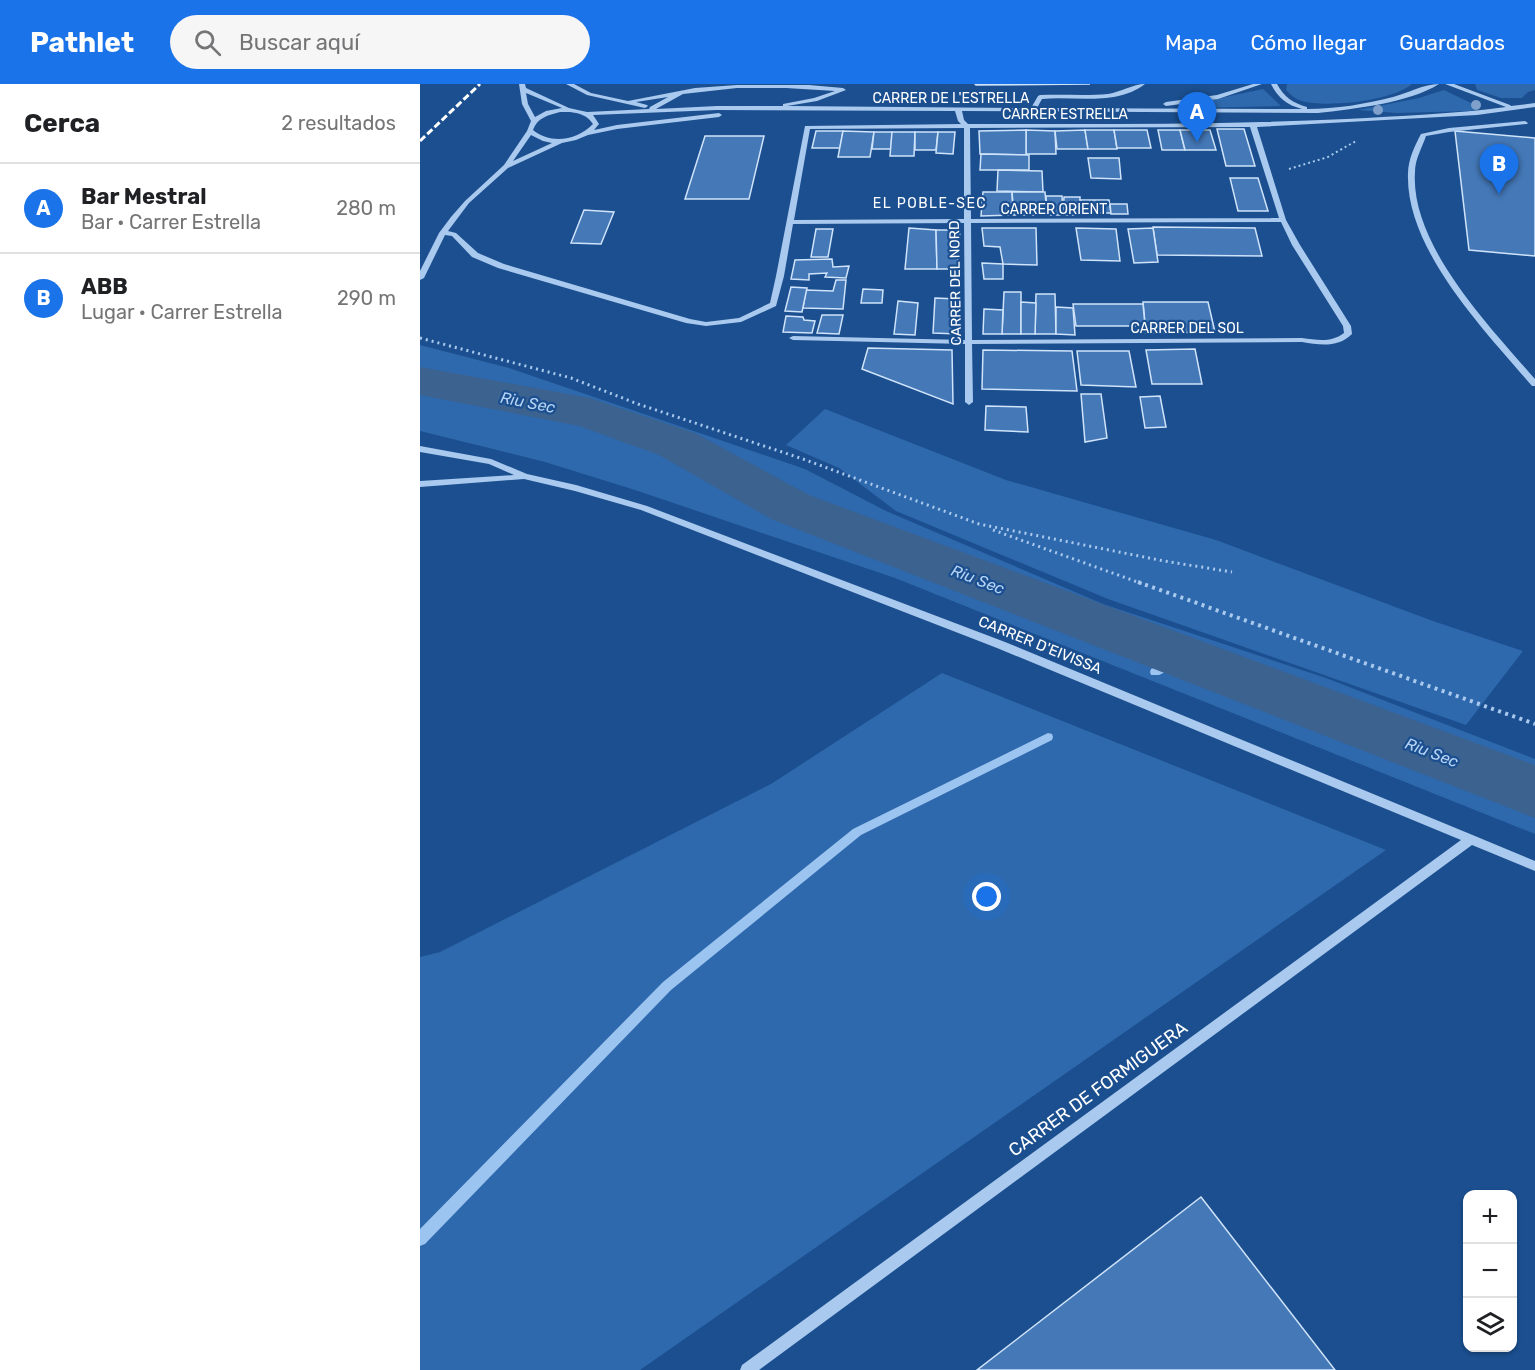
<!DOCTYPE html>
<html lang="es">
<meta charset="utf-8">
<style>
:root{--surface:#fff;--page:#f6f6f6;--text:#202124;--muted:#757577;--line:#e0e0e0;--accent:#1a73e8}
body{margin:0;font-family:Rubik,sans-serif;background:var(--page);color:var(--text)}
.controls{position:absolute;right:18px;bottom:18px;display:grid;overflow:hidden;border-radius:12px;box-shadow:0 2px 4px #0004}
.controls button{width:54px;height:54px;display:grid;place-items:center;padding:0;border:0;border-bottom:2px solid var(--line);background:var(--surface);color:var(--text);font:30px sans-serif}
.you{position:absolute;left:567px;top:813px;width:21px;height:21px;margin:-15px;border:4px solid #fff;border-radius:50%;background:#1a73e8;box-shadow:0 0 0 9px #1a73e833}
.badge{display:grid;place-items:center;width:39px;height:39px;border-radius:50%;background:var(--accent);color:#fff;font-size:20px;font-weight:700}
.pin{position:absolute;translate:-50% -50px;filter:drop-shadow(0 2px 3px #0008)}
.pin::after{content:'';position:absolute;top:32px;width:21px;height:18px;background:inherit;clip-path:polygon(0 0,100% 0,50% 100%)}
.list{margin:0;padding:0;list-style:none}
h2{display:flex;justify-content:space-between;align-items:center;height:78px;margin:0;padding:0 24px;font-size:26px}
h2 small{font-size:20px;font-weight:400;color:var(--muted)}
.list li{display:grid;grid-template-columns:39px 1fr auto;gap:18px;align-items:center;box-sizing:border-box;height:90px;padding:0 24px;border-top:2px solid var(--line)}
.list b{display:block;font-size:22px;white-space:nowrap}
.list p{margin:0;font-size:20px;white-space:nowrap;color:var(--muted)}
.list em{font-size:20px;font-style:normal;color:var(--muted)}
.icon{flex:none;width:33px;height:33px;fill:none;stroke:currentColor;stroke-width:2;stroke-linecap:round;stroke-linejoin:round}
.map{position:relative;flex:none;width:1115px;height:1286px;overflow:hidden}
header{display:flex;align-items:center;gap:36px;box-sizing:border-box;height:84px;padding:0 30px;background:var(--accent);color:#fff}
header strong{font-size:28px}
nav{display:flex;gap:33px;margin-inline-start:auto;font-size:21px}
.search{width:420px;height:54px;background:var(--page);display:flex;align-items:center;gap:15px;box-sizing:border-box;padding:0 21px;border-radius:33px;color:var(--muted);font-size:22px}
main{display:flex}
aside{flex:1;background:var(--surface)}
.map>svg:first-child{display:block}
.green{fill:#2e69ad}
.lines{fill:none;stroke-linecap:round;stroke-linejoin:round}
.stream{fill:#9cc4f0;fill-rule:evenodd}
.river{fill:#3c6290;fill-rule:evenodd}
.building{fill:#4478b7;stroke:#cfe3fa;stroke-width:1.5}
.path-far2{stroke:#a9c9ee;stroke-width:2;stroke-dasharray:2 3;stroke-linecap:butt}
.path-far1{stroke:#a9c9ee;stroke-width:3;stroke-dasharray:2 4;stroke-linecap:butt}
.path{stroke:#a9c9ee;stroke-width:4;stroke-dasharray:3 4.5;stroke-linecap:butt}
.minor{fill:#a9c9ee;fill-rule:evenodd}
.rail{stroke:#fff;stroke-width:3;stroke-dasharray:7 3;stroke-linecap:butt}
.tree{fill:#7ea0ca}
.labels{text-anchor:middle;stroke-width:4.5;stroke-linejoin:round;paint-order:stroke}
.far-street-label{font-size:14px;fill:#fff;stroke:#1b4f8f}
.far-neighbourhood-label{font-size:14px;letter-spacing:1.5px;fill:#fff;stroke:#1b4f8f}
.street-label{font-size:15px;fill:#fff;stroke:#1b4f8f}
.water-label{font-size:16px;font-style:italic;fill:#b5d3f5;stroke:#1b4f8f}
.near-street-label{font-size:18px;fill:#fff;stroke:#1b4f8f}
</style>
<header>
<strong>Pathlet</strong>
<div class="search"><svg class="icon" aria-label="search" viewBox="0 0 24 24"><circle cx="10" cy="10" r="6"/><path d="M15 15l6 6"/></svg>Buscar aquí</div>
<nav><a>Mapa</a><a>Cómo llegar</a><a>Guardados</a></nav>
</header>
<main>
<aside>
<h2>Cerca<small>2 resultados</small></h2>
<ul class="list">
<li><span class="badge">A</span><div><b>Bar Mestral</b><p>Bar · Carrer Estrella</p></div><em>280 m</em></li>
<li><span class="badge">B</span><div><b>ABB</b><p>Lugar · Carrer Estrella</p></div><em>290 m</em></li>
</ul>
</aside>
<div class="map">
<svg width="1115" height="1286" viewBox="0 0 1115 1286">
<rect width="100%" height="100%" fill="#1b4f8f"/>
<g class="green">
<path d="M867 0H992C972 17 907 24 882 17 875 15 871 11 866 6Z"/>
<path d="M1055 0H1115V6L1108 8 1102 14H1081L1057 6Z"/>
<path d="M843 5 861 22 768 24 767 21Z"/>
<path d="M1024 6 1059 23 1051 27 977 29 938 26 999 14Z"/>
<path d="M0 261 89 284 385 385 466 427 683 520 906 594 1115 675V750L475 494 215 406 125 378 0 347Z"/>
<path d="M405 325 586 396 796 456 1013 537 1103 567 1046 641 688 515 476 427 419 384 366 361Z"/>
<path d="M522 589 966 766 220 1286H0V873L20 868 351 700Z"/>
</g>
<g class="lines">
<g class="stream">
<path d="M765 570 769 571 770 574 769 577 739 591H731L730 588 731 585Z"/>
<path d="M628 649 632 650 633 653 632 656 441 751 251 906 5 1160 0 1162V1145L243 898 433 745Z"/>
</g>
<path class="river" d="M0 283 170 314 275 349 389 411 1115 681V734L351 435 239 371 159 342 0 311Z"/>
</g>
<g class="building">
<path d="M555 0H670L556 1Z"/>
<path d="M797 45H824L835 82H806Z"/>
<path d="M606 46 635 47 636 70H606Z"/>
<path d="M606 46V71L560 70 559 47Z"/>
<path d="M665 46 668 65H637L635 47Z"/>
<path d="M665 46H694L697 65H668Z"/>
<path d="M694 46H727L731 64H697Z"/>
<path d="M738 46H760L765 66H742Z"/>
<path d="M760 46H790L796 66H765Z"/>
<path d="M396 47H423L420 64H392Z"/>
<path d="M423 47 454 48 450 73H418Z"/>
<path d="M1035 47 1115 54V172L1049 166Z"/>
<path d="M454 48H472L471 65H452Z"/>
<path d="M472 48H495L494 72H470Z"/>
<path d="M495 48H518L516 66H495Z"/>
<path d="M518 48H535L533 70 516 69Z"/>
<path d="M285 52H344L329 115H265Z"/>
<path d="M561 70 609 71V86H560Z"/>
<path d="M668 74H699L701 95 671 94Z"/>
<path d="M578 86 622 87 623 108 577 107Z"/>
<path d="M810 94H838L848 127H818Z"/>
<path d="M563 108H592L593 131 561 132Z"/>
<path d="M592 108H625L627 131H594Z"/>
<path d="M626 112H642L643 131H627Z"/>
<path d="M644 113H660V131H643Z"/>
<path d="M660 116H689L691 129H660Z"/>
<path d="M690 120H707L708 130H691Z"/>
<path d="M164 126 194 128 181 160 151 159Z"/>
<path d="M733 143 835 144 842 172 737 171Z"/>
<path d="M489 144 516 146 517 185H485Z"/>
<path d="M562 144H616L617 181 583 180 580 163 564 162Z"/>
<path d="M656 144 696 145 700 177 661 176Z"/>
<path d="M733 144 738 178 714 179 708 145Z"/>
<path d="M396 145H413L408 173H391Z"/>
<path d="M516 146H540L537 185H517Z"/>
<path d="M412 175 413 183 429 182 426 194 405 193 407 189 389 190V196L371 195 375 176Z"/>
<path d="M562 179 583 180V195H564Z"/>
<path d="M416 196H426L423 225 383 224 386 206 413 207Z"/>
<path d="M371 203 387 204 382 228 365 227Z"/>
<path d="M443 205 463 206 462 219H441Z"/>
<path d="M584 208H601V250H582Z"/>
<path d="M616 210H635L636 250H615Z"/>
<path d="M515 214 537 215 538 250 513 249Z"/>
<path d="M478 217 498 219 495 251 474 250Z"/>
<path d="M601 218 616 219 615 250H601Z"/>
<path d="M723 218H788L795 248 726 249Z"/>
<path d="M653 220H723L725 242H656Z"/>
<path d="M636 223 653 224 655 251 636 250Z"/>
<path d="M564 225 583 226 582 250H563Z"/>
<path d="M402 231H423L419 250 397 249Z"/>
<path d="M366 232 383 233 384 236 395 237 392 249 363 248Z"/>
<path d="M448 264 532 266 533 320 442 285Z"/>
<path d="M775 265 782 300H732L726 266Z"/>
<path d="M563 266 652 267 657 307 562 305Z"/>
<path d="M657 267H709L716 303 661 301Z"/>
<path d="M661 310H681L687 354 665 358Z"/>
<path d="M740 312 746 343 725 344 720 313Z"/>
<path d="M566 322 606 323 608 348 565 346Z"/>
<path d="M781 1113 915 1286H557Z"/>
</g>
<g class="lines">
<path class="path-far2" d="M869 85 908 73 936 57"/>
<g class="path-far1">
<path d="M0 254 151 294 218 320 383 375 559 440 744 477 812 488"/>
<path d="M573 446 723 500"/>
</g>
<path class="path" d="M718 498 1115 640"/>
<g class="minor">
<path d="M99 0H105L106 4 149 24 167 28 229 25 230 23 248 13 216 18 227 21 228 22 225 24 167 11 146 0H154L171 9 208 17 275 4 317 1H389L423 4 426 6 397 17 367 22 611 24 618 12 620 11C643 10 666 12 688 10 701 8 713 0 725 0 697 22 655 12 622 15L617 24 882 25C867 21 858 14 851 0H857C864 13 873 19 887 23V25C916 25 946 20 973 13 988 9 1004 0 1019 0 989 19 933 25 898 29L542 27 544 36 548 40C674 40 800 41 926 35 980 32 1033 30 1086 23L1025 0H1034L1090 21 1091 22 1115 19V23L1057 31 837 43 866 136 880 161 931 242 932 250C918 264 900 261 882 258L552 260 553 318 549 321 545 318V260L373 256 369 254 373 252 545 256 544 139 373 140 364 192 356 222 321 238 286 242 266 239 78 184 52 173 32 152 25 151 4 194 0 196V187L19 149 31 133 45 117 84 81 107 47 111 37 102 20ZM317 4H366L415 7 394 14 363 20V22H297L236 25 263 10ZM106 9 142 24 126 27 115 33 108 20ZM297 26 535 27 538 37 541 40 385 42 356 192 350 219 319 234 286 238 270 235 84 180 58 169 36 149 28 147 49 119 88 84 142 59 156 56 168 51 197 45 299 33 302 31 299 29 197 41 174 46 179 40 173 31ZM140 28C153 28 165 28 173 40 158 56 131 61 113 46 117 34 128 31 140 28ZM830 43 859 134 551 135 550 44ZM544 44V135L374 136 390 45ZM111 51 123 57 132 59 93 77ZM861 138 872 161 923 242 924 249C911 259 897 256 882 254L552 256 551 139Z"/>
<path d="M833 0H842L798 15 746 22 743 20 746 18 797 11Z"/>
<path d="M1105 37 1108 39 1107 40 1029 48 1006 52C1002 64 995 75 995 88 990 161 1070 243 1115 295V302H1112C1065 247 985 165 988 89 988 76 995 61 1001 50L1029 44Z"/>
<path d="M0 362 71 375 107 390 156 401 227 422 585 558 1055 752 1115 777V787L1052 761 339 1286H320L322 1281 1041 756 577 564 221 426 155 407 104 395 0 403V397L94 391 69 380 0 368Z"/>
</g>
<path class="rail" d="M0 57 60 0"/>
</g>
<g class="tree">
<circle cx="1056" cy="21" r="5"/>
<circle cx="958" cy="26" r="5"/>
</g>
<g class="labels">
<g class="far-street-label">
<text x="531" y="19">CARRER DE L'ESTRELLA</text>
<text x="645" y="35">CARRER ESTRELLA</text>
<text x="634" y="130">CARRER ORIENT</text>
<text transform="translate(535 199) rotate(-91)" y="5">CARRER DEL NORD</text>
<text x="767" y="249">CARRER DEL SOL</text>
</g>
<g class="far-neighbourhood-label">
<text x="510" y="124">EL POBLE-SEC</text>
</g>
<g class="street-label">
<text transform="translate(620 561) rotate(22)" y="5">CARRER D'EIVISSA</text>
</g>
<g class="water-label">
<text transform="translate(108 318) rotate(11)" y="6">Riu Sec</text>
<text transform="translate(558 495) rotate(21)" y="6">Riu Sec</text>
<text transform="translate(1012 668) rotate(21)" y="6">Riu Sec</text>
</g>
<g class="near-street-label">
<text transform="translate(678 1005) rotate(-36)" y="6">CARRER DE FORMIGUERA</text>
</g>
</g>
</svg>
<div class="controls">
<button>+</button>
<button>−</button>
<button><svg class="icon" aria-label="layers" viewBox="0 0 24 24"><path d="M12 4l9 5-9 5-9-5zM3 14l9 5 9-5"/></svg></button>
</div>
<div class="you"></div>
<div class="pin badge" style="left:777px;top:58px">A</div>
<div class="pin badge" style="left:1079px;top:110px">B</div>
</div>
</main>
